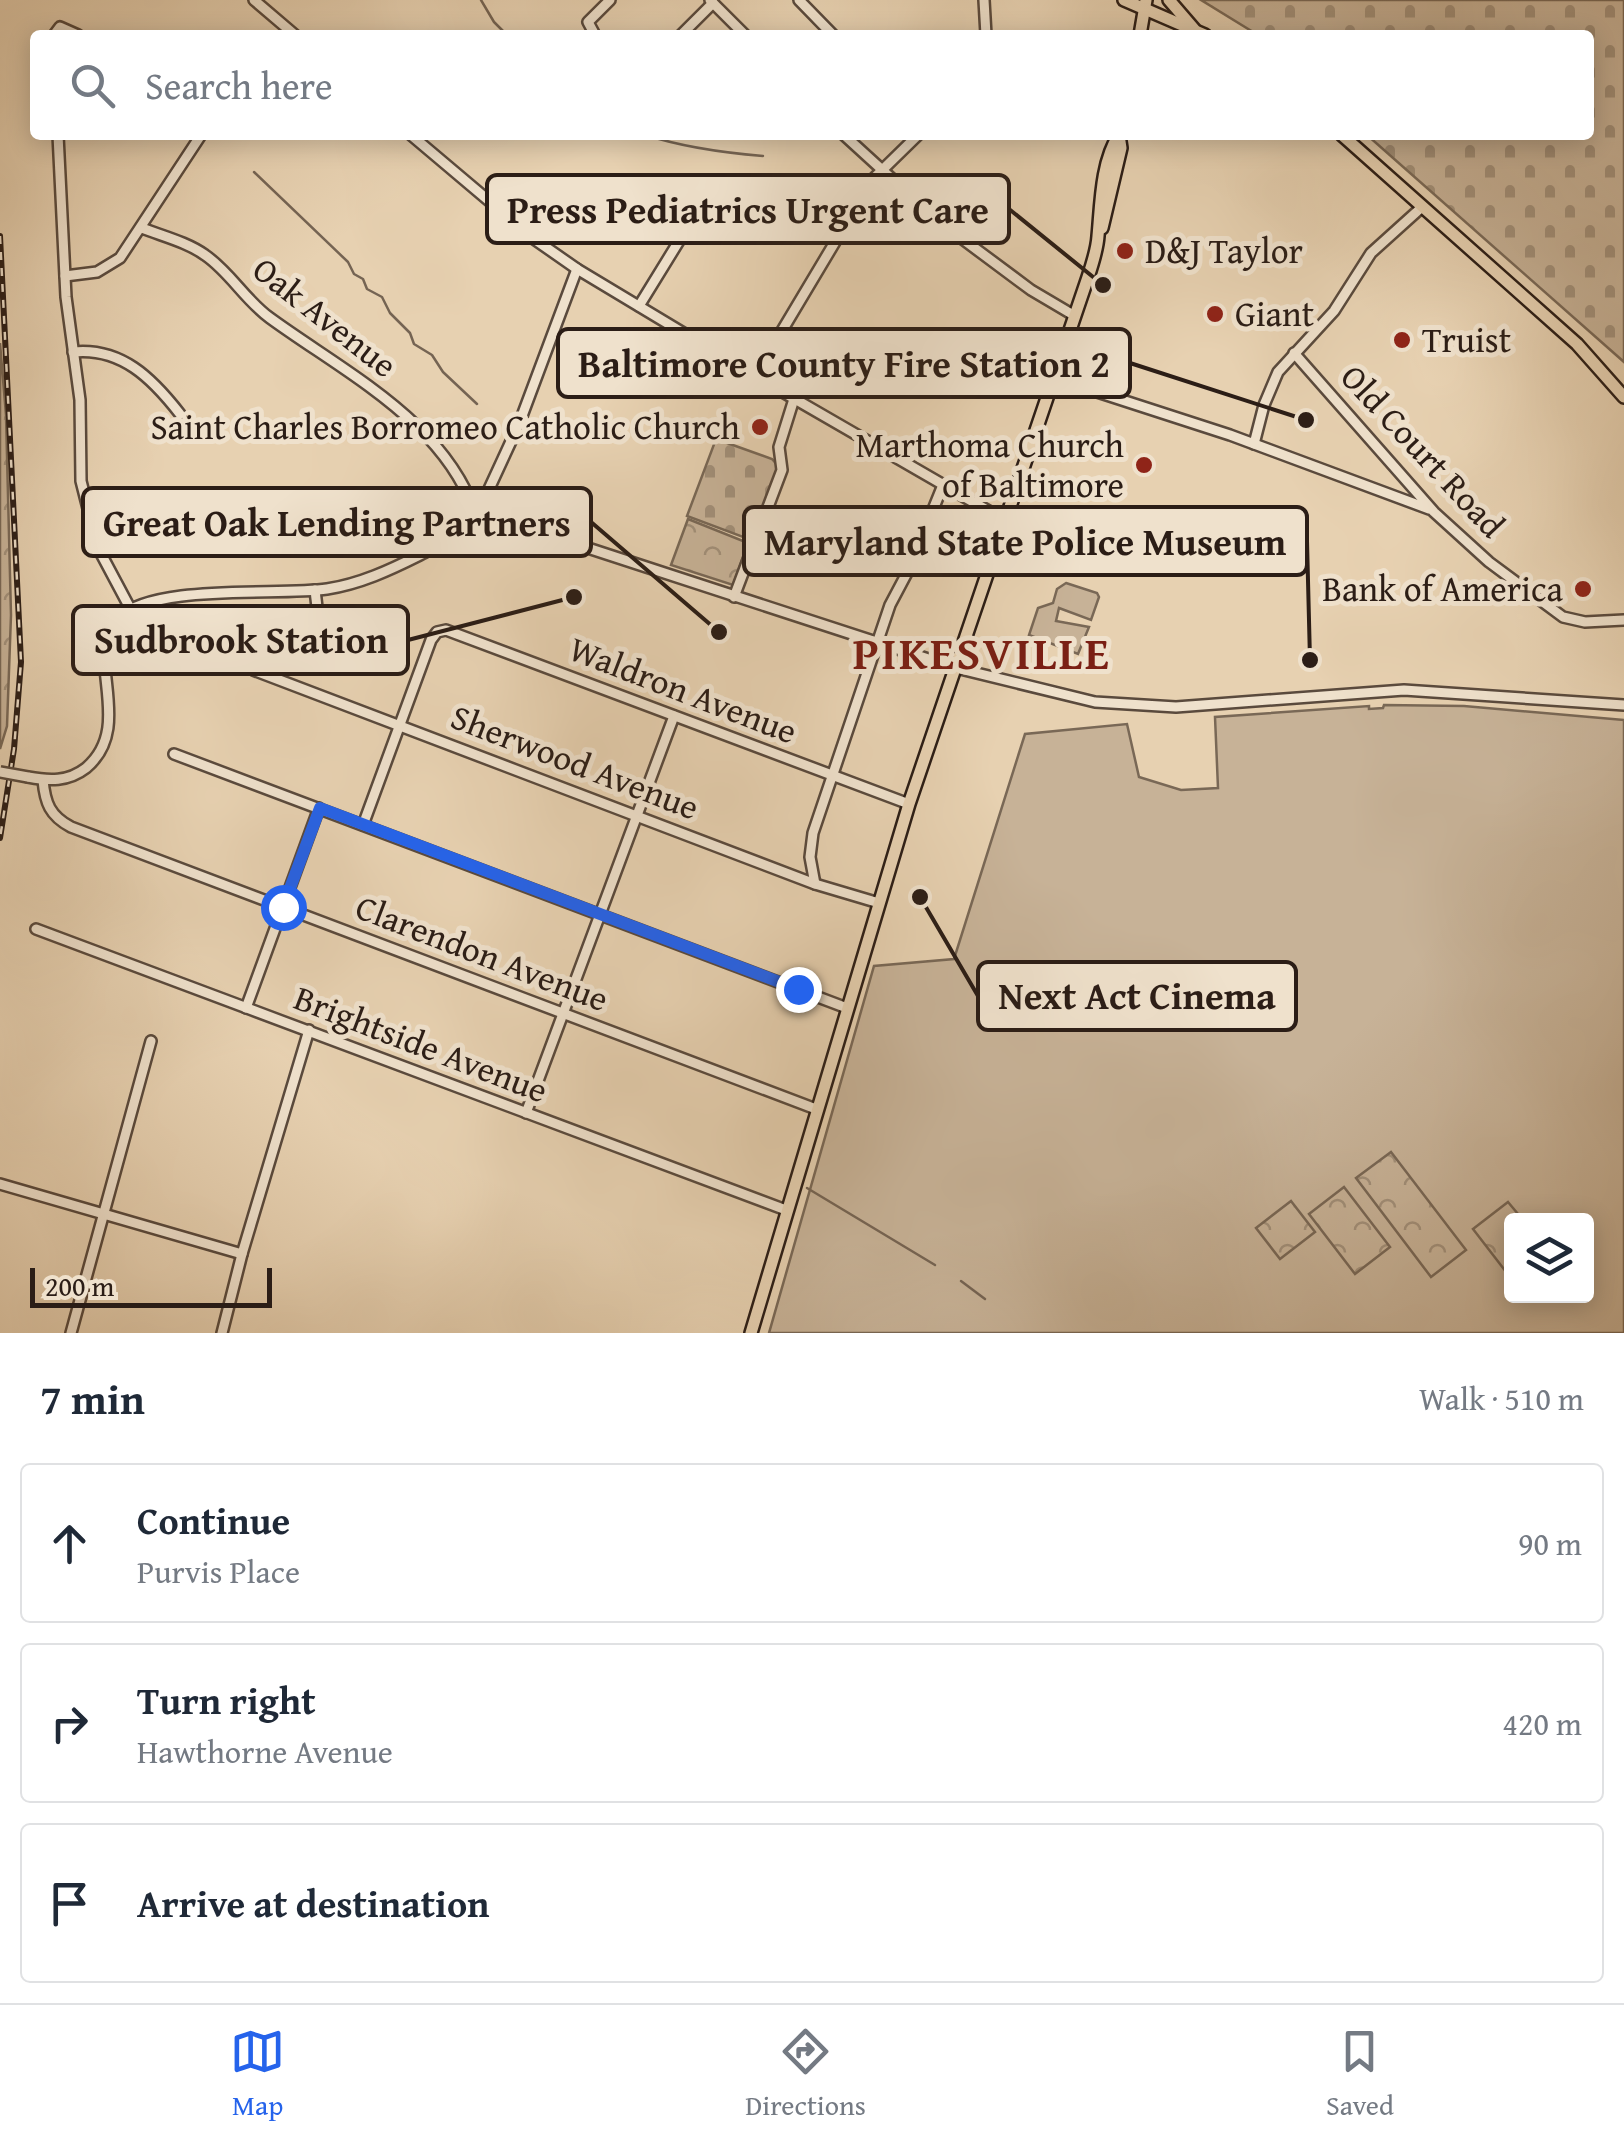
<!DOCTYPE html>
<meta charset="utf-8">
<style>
:root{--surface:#fff;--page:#f2f2f3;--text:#1f2937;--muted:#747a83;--line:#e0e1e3;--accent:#2563eb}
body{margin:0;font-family:"Gentium Book Plus",serif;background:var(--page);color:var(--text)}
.controls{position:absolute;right:30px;bottom:30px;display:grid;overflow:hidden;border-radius:10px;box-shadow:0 5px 25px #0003}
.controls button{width:90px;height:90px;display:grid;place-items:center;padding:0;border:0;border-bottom:2px solid var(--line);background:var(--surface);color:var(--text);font:50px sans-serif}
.scale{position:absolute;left:30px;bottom:25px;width:242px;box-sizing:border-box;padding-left:10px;border:5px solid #2b1d16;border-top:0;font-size:28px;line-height:35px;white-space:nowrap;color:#2b1d16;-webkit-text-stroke:8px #efe1cc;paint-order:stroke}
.stop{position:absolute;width:30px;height:30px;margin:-22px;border:8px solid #2563eb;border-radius:50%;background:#fff}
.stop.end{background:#2563eb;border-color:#fff;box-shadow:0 2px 10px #0008}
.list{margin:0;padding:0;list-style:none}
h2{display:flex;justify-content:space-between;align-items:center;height:130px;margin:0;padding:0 40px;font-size:42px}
h2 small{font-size:32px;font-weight:400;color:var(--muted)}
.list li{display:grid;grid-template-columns:65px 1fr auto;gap:30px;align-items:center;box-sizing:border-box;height:160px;margin:0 20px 20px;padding:0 20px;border:2px solid var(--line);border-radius:10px}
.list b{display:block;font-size:38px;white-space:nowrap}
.list p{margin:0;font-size:32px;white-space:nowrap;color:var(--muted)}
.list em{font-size:32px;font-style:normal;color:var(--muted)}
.icon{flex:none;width:55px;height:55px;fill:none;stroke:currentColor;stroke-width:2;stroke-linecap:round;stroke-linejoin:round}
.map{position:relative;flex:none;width:1624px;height:1333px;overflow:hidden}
.search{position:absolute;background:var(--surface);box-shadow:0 5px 25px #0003;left:30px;right:30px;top:30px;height:110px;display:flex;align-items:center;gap:25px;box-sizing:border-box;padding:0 35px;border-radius:10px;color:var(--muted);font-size:38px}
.sheet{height:670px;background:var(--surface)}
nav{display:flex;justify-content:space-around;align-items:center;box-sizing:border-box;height:140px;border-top:2px solid var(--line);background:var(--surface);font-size:28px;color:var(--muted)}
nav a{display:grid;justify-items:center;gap:5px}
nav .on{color:var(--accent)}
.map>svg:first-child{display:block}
.green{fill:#c7b297;stroke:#796856;stroke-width:2.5;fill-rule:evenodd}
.forest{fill:url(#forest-crowns);stroke:#796856;stroke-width:2.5}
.cemetery{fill:url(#cemetery-stones);stroke:#796856;stroke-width:2.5}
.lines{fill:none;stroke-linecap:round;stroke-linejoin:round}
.stream{stroke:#756453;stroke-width:2.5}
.minor-casing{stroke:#5a4a3d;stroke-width:14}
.major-casing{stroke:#2b1d16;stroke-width:16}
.minor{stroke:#efe1cc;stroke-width:9}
.major{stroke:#e7d1b1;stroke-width:11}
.rail-casing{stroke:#2b1d16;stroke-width:6}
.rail{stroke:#efe1cc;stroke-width:2.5;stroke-dasharray:8;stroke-linecap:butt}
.minor-bridge-casing{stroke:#5a4a3d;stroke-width:14;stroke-linecap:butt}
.minor-bridge{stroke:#efe1cc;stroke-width:9}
.route{stroke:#2563eb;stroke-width:12}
.poi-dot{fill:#8f2418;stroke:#efe1cc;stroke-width:4}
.labels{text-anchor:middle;stroke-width:10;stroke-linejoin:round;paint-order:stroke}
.poi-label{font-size:35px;fill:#2b1d16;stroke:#efe1cc;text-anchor:start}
.street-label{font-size:35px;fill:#2b1d16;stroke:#efe1cc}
.district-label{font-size:45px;font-weight:bold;letter-spacing:2.5px;fill:#7a1f14;stroke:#efe1cc}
.leader{fill:none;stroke:#2b1d16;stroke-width:4}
.callout-dot{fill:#2b1d16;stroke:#efe1cc;stroke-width:4}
.callout{fill:#efe1cc;stroke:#2b1d16;stroke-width:4}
.callout-label{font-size:38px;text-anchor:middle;font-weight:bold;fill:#2b1d16}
</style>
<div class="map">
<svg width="1624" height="1333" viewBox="0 0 1624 1333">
<defs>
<pattern id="forest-crowns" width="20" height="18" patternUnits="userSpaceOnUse" patternTransform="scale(2.5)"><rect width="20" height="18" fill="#c7b297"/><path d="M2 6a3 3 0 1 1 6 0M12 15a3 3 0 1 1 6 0" fill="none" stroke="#a2907a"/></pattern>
<pattern id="cemetery-stones" width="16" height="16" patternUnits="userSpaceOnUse" patternTransform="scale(2.5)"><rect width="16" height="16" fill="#c7b297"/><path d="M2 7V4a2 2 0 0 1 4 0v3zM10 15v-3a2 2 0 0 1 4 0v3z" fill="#a2907a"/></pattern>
</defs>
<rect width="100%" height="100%" fill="#e7d1b1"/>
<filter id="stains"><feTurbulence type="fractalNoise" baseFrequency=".002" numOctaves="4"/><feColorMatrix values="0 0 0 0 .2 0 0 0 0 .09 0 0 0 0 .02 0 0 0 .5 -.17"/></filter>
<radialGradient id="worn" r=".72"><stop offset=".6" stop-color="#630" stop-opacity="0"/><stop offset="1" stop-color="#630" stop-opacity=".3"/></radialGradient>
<g class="green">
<path d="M1066 583 1097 593 1099 597 1091 620 1059 608 1056 621 1089 627 1078 654 1029 635 1038 608 1053 603 1057 589Z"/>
<path d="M1384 705 1464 706 1624 720V1333H769L874 966 954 959 1025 734 1127 724 1139 777 1181 790 1218 788 1215 717 1369 706V709L1383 708ZM1512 1220H1586V1296H1512Z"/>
</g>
<g class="forest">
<path d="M0 343 6 415 11 615 7 726 0 749Z"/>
<path d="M688 519 748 543 733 585 671 565Z"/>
<path d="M1391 1152 1466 1250 1431 1277 1356 1178Z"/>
<path d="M1344 1187 1390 1247 1355 1274 1309 1214Z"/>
<path d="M1291 1201 1315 1232 1280 1259 1256 1228Z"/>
<path d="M1508 1202 1523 1220H1512L1510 1277 1473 1229Z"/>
</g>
<g class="cemetery">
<path d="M1201 0H1624V362L1367 135H1589V35H1258Z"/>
<path d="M716 439 772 459 779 467 751 540 687 516Z"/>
</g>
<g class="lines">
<g class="stream">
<path d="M481 0 494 22 507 35"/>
<path d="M646 135C679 146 727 153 763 156"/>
<path d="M254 172 348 262 354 274 363 279 367 289 382 297 390 313 410 333 414 344 432 355 443 372 477 404"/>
<path d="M771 512 788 518 800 515 869 538"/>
<path d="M807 1188 935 1265"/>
<path d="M961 1281 985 1299"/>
</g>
<g class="minor-casing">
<g id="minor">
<path d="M254 0 295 35"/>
<path d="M710 0 745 35"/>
<path d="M799 0 833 35"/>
<path d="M984 0 986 35"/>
<path d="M54 35 60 27 78 35"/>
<path d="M595 35 588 22 610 0"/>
<path d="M681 35 713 3"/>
<path d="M58 135 66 297 80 400 81 481 98 548 131 610"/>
<path d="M411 135 534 239 577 269 755 376 1006 521"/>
<path d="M844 135 937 220 1031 290 1075 316"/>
<path d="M142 228C162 236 187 242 205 255 230 272 245 300 270 318 348 375 456 427 480 530"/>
<path d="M65 276 97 272 120 258 201 135"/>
<path d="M639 306 695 215"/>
<path d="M73 352C121 347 152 378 180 414"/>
<path d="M1294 353 1434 512 1489 562 1563 617 1585 622 1624 620"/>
<path d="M755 376 872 180 918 135"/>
<path d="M1054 378 1230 435 1429 509"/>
<path d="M1254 444 1264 405 1278 372 1334 311 1371 253 1422 207"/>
<path d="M477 515 519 424 577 269"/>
<path d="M315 590 321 642"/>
<path d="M734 597 782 470 779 447 794 399"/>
<path d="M253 670 815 884 879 903"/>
<path d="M174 754 847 1008"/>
<path d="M28 777C49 781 68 782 86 768 137 725 81 653 118 618 155 583 277 596 327 589 360 584 390 570 420 555 438 546 456 535 475 531 500 525 526 529 551 536L956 668 1095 702 1176 707 1404 690 1624 705"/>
<path d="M43 780C45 803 50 816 71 827L816 1109"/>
<path d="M363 825 431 640 437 632 446 630 909 804"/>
<path d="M815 884 810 857 813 833 890 605 908 571 943 485"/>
<path d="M36 929 786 1210"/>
<path d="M246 1008 319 808"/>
<path d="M526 1113 674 716"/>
<path d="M0 1184 242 1254"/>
<path d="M71 1333 151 1041"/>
<path d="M222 1333 242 1254 309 1030"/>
</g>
</g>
<g class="major-casing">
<g id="major">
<path d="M1124 0 1205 35"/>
<path d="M1169 0 1194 29"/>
<path d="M1140 35 1146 0"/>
<path d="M1342 135 1577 344 1624 397"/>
<path d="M1102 228 1121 148 1119 135"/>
<path d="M751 1333 909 804 1086 283C1091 268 1097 252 1098 236 1101 205 1101 162 1119 135"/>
</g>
</g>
<use href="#minor" class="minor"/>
<use href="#major" class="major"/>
<g class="rail-casing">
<path id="rail" d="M0 236 21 662 14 749 0 838"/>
</g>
<use href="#rail" class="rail"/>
<g class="minor-bridge-casing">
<path id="minor-bridge" d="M0 772 28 777"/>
</g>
<use href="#minor-bridge" class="minor-bridge"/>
</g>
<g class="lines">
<path class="route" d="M283 907 320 808 798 989"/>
</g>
<g class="poi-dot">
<circle cx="1125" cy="251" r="10"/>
<circle cx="1215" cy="314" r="10"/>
<circle cx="1402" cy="340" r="10"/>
<circle cx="760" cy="427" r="10"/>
<circle cx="1144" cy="465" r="10"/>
<circle cx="1583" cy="589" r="10"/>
</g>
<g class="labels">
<g class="poi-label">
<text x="1145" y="263">D&amp;J Taylor</text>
<text x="1235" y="326">Giant</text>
<text x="1422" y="352">Truist</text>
<text x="740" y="439" text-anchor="end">Saint Charles Borromeo Catholic Church</text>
<text x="1124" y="457" text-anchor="end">Marthoma Church<tspan x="1124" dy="40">of Baltimore</tspan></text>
<text x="1563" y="601" text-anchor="end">Bank of America</text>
</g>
<g class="street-label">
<text transform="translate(325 317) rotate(38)" y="12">Oak Avenue</text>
<text transform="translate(1423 451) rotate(47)" y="12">Old Court Road</text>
<text transform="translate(683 690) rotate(21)" y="12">Waldron Avenue</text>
<text transform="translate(575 762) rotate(21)" y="12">Sherwood Avenue</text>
<text transform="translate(482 953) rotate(21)" y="12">Clarendon Avenue</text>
<text transform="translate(421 1044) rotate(21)" y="12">Brightside Avenue</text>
</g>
<g class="district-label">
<text x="982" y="669">PIKESVILLE</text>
</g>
</g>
<path class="leader" d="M1103 285L1009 209M1306 420L1130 363M719 632L591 522M1310 660L1307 541M574 597L408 640M920 897L978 996"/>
<g class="callout-dot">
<circle cx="1103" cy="285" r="10"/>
<circle cx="1306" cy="420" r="10"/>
<circle cx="719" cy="632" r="10"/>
<circle cx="1310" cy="660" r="10"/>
<circle cx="574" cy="597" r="10"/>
<circle cx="920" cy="897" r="10"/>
</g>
<g class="callout">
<rect x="487" y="175" width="522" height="68" rx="10"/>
<rect x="558" y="329" width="572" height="68" rx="10"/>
<rect x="83" y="488" width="508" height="68" rx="10"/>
<rect x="744" y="507" width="563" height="68" rx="10"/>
<rect x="73" y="606" width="335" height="68" rx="10"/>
<rect x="978" y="962" width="318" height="68" rx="10"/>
</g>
<g class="callout-label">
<text x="748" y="223">Press Pediatrics Urgent Care</text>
<text x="844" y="377">Baltimore County Fire Station 2</text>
<text x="337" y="536">Great Oak Lending Partners</text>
<text x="1025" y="555">Maryland State Police Museum</text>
<text x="241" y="653">Sudbrook Station</text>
<text x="1137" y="1009">Next Act Cinema</text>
</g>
<rect width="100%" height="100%" filter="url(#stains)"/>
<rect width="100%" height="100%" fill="url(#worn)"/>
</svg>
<div class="controls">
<button><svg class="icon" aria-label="layers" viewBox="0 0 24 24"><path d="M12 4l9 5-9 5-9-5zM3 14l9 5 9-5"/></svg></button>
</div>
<div class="scale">200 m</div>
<div class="stop" style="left:283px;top:907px"></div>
<div class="stop end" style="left:798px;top:989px"></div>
<div class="search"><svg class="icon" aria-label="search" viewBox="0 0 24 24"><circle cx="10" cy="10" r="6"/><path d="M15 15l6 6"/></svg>Search here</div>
</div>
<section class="sheet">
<h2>7 min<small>Walk · 510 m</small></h2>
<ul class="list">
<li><svg class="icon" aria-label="ahead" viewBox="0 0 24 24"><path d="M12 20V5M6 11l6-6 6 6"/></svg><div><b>Continue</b><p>Purvis Place</p></div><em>90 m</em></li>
<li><svg class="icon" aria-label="right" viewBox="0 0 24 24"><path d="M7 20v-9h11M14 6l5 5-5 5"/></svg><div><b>Turn right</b><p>Hawthorne Avenue</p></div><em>420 m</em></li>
<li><svg class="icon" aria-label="arrive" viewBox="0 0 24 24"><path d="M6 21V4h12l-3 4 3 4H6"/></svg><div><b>Arrive at destination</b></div></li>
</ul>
</section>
<nav>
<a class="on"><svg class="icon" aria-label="map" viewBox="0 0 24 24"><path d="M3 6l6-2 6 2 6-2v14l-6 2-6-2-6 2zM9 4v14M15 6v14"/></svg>Map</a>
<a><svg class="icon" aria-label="directions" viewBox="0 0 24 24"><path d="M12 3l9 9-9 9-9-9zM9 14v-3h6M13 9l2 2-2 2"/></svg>Directions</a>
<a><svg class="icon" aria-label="saved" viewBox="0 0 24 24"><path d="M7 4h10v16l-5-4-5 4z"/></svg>Saved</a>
</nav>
